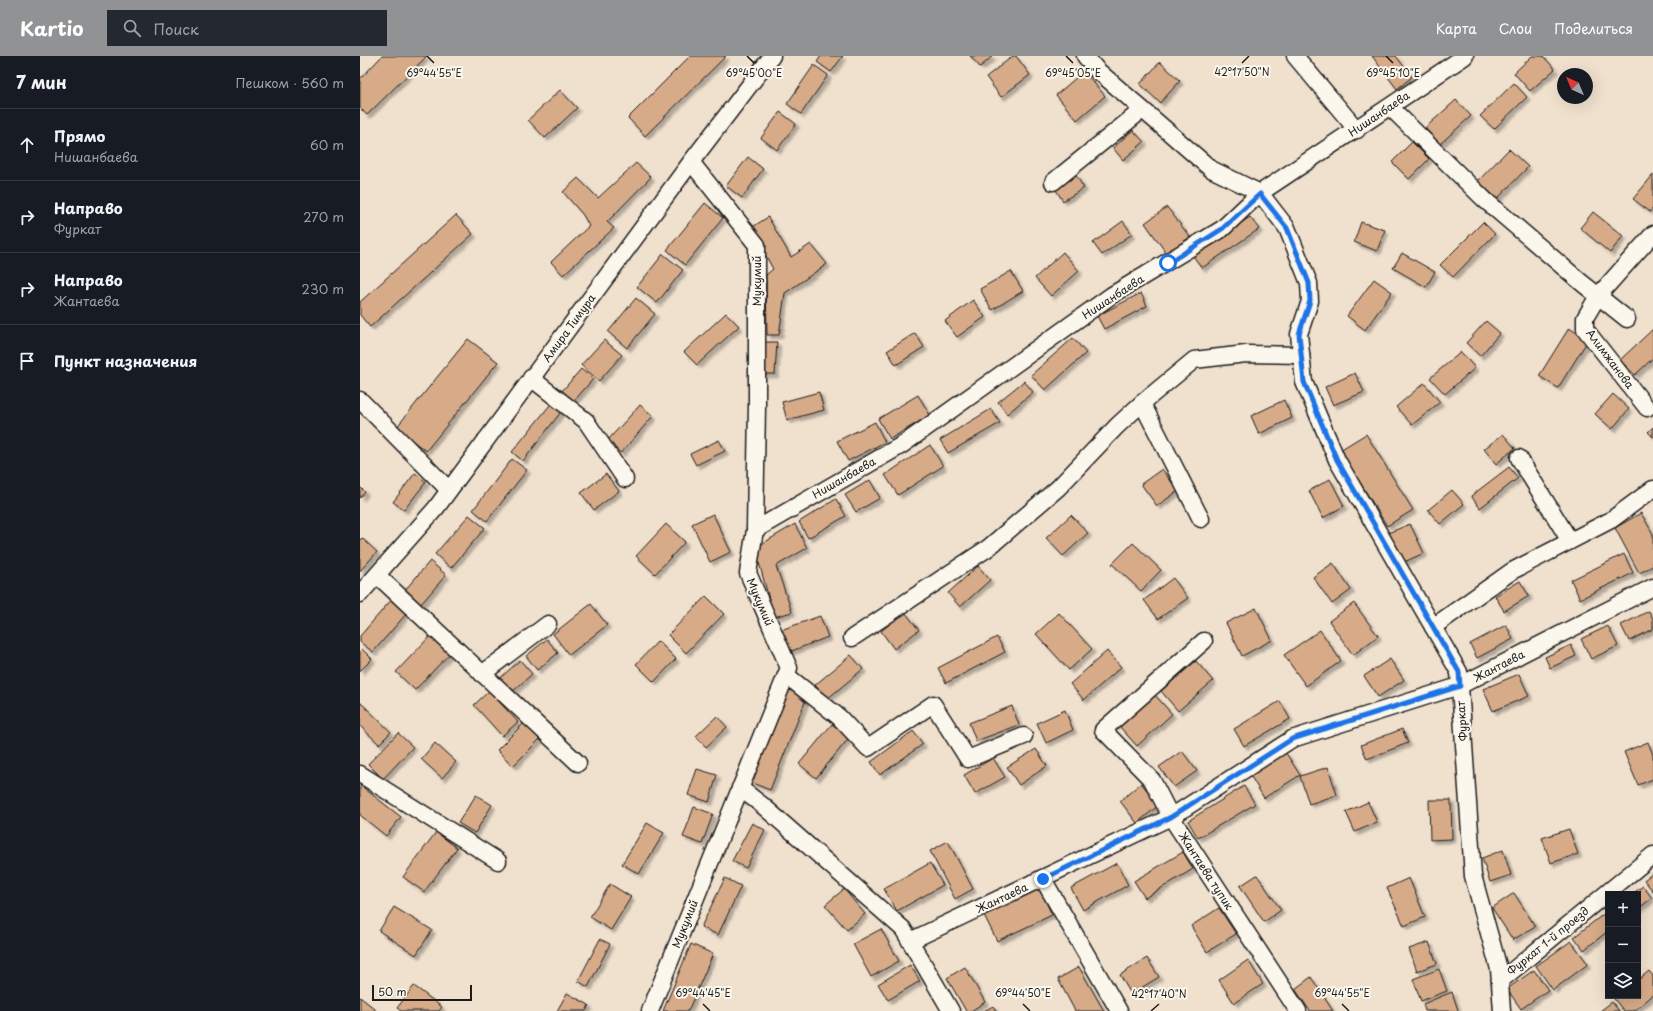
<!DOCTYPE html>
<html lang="ru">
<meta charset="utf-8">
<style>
:root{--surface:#171b24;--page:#242831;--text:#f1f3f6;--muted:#9ea1a6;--line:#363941;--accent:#919294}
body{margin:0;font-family:"Playpen Sans",sans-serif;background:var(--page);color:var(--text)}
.controls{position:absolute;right:12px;bottom:12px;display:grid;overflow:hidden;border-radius:0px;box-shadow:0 4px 16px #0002}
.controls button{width:36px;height:36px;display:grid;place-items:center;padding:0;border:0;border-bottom:1px solid var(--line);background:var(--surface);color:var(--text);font:20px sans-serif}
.compass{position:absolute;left:1197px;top:12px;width:36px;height:36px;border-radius:50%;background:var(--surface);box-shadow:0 4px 16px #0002;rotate:316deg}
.scale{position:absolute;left:12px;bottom:10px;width:100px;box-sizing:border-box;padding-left:4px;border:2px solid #1c1c1c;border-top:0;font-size:11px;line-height:14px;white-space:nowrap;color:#1c1c1c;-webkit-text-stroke:3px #fbf7ec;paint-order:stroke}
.stop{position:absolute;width:12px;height:12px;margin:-9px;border:3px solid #1a73e8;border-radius:50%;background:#fff}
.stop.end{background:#1a73e8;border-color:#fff;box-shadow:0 1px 4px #0008}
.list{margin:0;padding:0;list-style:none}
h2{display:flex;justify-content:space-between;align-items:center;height:52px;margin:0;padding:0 16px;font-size:17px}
h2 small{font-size:13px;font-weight:400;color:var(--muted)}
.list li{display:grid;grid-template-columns:26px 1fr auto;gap:12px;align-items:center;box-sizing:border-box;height:72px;padding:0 16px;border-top:1px solid var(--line)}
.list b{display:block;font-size:15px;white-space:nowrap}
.list p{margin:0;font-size:13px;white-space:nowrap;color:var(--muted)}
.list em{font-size:13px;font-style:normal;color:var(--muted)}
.icon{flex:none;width:22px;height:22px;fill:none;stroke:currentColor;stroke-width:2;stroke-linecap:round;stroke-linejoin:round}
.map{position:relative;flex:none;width:1293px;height:955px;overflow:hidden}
header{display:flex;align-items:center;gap:24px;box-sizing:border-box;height:56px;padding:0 20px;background:var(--accent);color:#fff}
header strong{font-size:19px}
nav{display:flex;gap:22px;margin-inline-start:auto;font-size:14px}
.search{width:280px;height:36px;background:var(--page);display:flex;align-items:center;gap:10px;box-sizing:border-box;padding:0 14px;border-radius:0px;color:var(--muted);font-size:15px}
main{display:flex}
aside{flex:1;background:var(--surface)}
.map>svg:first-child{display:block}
.building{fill:#d7ab88;stroke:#1c1c1c;filter:url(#shadow)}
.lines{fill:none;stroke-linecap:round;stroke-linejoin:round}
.minor-casing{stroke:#1c1c1c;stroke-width:19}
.minor{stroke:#fbf7ec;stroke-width:16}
.route{stroke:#1a73e8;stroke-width:5}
.ticks{fill:none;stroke:#1c1c1c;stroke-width:1.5}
.labels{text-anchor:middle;stroke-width:4;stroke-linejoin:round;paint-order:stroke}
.street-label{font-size:11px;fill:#1c1c1c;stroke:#fbf7ec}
.ticks-label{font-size:10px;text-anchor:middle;fill:#1c1c1c;stroke:#fbf7ec;stroke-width:4;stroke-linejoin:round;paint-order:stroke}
</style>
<header>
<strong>Kartio</strong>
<div class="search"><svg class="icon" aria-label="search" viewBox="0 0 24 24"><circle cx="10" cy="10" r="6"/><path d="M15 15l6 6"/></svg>Поиск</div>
<nav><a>Карта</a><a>Слои</a><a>Поделиться</a></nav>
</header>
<main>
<aside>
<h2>7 мин<small>Пешком · 560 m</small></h2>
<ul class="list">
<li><svg class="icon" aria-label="ahead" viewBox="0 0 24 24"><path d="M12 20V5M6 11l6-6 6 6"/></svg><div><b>Прямо</b><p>Нишанбаева</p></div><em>60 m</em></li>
<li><svg class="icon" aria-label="right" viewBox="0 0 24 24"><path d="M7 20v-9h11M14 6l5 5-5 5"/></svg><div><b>Направо</b><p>Фуркат</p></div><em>270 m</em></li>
<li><svg class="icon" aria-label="right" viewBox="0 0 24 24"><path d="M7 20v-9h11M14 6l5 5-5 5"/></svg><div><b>Направо</b><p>Жантаева</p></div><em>230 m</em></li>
<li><svg class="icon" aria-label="arrive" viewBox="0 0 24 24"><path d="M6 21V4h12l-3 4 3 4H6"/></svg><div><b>Пункт назначения</b></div></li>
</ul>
</aside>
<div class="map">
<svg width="1293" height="955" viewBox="0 0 1293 955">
<defs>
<filter id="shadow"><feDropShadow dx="3.5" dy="3.5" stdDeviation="1" flood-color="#0004"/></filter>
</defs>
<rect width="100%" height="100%" fill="#f0e0ce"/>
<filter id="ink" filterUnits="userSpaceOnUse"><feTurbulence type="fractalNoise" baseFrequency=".025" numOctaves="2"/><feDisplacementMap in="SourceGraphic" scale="8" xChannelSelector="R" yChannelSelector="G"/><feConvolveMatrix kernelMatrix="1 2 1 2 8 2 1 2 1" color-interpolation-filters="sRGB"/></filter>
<g filter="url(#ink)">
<g class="building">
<path d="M22 0H67L7 59 0 52V23Z"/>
<path d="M330 0H366L285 80 268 62Z"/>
<path d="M461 0H483L471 16 457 6Z"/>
<path d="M610 0H633L620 11Z"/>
<path d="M653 0H656L670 19 641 41 626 21Z"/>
<path d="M1012 0H1036L1052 21 1037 33Z"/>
<path d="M1172 0H1183L1195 13 1170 35 1154 17Z"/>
<path d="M800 6 820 25 800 47 780 28Z"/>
<path d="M454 9 468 19 441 58 427 48Z"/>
<path d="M724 15 745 40 717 64 696 39Z"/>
<path d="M1154 27 1167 41 1134 73 1120 60Z"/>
<path d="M200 34 217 52 185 82 168 64Z"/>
<path d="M1096 44 1111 60 1080 88 1065 72Z"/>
<path d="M420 56 436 68 417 94 401 82Z"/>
<path d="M773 74 784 86 763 104 753 92Z"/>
<path d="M1052 86 1069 103 1049 123 1032 106Z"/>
<path d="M1149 93 1168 111 1137 143 1118 125Z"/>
<path d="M388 101 403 113 382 142 366 130Z"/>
<path d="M276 107 291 121 247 166 254 172 203 219 191 206 229 170 223 159 203 136 218 122 238 142Z"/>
<path d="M715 118 724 132 703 145 694 131Z"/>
<path d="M1293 119V152L1290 156 1273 143Z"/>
<path d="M345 147 363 162 325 209 307 194Z"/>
<path d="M807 151 830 181 807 198 785 167Z"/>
<path d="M1233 156 1263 180 1250 197 1220 172Z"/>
<path d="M96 159 113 178 10 271 0 259V246Z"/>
<path d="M408 161 431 201 451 188 467 208 425 237 419 279H407L406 219 413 213 391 172Z"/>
<path d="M890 161 899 173 842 212 833 200Z"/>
<path d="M763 165 772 178 742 199 733 187Z"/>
<path d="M1001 166 1025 174 1017 195 994 186Z"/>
<path d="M1123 166 1135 178 1093 221 1080 209Z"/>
<path d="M703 196 719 215 691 240 675 222Z"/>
<path d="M1042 197 1075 216 1066 231 1033 212Z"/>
<path d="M303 198 323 214 297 247 277 231Z"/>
<path d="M651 215 663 235 632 254 620 233Z"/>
<path d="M1014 223 1032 236 1005 274 987 260Z"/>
<path d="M781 237 787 250 744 273 737 260Z"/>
<path d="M276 242 295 258 267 292 248 276Z"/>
<path d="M613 244 625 261 597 281 585 265Z"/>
<path d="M366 257 379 270 337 309 324 296Z"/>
<path d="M1126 265 1140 277 1120 300 1106 287Z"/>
<path d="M1209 272 1228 284 1198 332 1179 320Z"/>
<path d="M1293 273V302L1275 319 1260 304Z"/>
<path d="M555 277 564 291 536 309 527 295Z"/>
<path d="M713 282 726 297 685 334 671 319Z"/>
<path d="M108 283 138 306 66 395 36 372Z"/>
<path d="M244 284 262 299 239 325 221 309Z"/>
<path d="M402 286H417L415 318H401Z"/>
<path d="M1101 296 1115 312 1085 338 1070 322Z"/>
<path d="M221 313 233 323 214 345 202 335Z"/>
<path d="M995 317 1004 336 973 349 965 331Z"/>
<path d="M664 325 673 336 647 358 638 346Z"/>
<path d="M1064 327 1080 346 1052 369 1036 351Z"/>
<path d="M459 336 464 354 427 364 422 346Z"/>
<path d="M1253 338 1269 353 1252 373 1235 358Z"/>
<path d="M558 339 570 359 530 383 518 363Z"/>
<path d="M194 344 204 352 163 405 152 396Z"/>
<path d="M924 344 932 362 899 378 891 360Z"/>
<path d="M280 349 293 360 261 397 247 385Z"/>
<path d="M631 353 640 367 588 397 580 384Z"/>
<path d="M515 366 525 386 488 405 477 385Z"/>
<path d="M1293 371V381L1288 376Z"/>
<path d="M1006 378 1053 454 1027 470 980 394Z"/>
<path d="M1143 378 1155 392 1136 408 1124 393Z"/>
<path d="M359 384 365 395 336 409 330 398Z"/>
<path d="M570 389 583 410 538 439 525 419Z"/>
<path d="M152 403 167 414 127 465 113 454Z"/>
<path d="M1149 411 1158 422 1120 452 1111 440Z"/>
<path d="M802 413 818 435 797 450 781 428Z"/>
<path d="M55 417 66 426 44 454 33 446Z"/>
<path d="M246 418 259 435 234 454 221 437Z"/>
<path d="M970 423 984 450 963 462 949 435Z"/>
<path d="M510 424 520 442 496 456 485 439Z"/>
<path d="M0 431 5 436 0 442Z"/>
<path d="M1092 434 1104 448 1080 468 1068 454Z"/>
<path d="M476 443 486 460 448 482 439 466Z"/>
<path d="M1281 457 1293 478V510L1279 517 1255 472Z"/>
<path d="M353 458 371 496 350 506 332 468Z"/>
<path d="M109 459 125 472 91 512 75 498Z"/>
<path d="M711 459 728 477 703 500 686 482Z"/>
<path d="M306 468 325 486 295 518 276 500Z"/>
<path d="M435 468 447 492 416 510 432 556 414 561 395 492Z"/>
<path d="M1050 468 1064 497 1042 507 1028 477Z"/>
<path d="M2 482 17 496 0 515V484Z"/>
<path d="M773 487 801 514 781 535 752 508Z"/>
<path d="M1264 498 1273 517 1220 543 1211 524Z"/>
<path d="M70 505 86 519 61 548 45 534Z"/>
<path d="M973 507 991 534 972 548 953 521Z"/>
<path d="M618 510 630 524 600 551 588 537Z"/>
<path d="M813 522 828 542 798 563 784 544Z"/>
<path d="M1160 525 1169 540 1144 555 1135 540Z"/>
<path d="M346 540 364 558 326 597 308 579Z"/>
<path d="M32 543 47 557 13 596 0 586V580Z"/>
<path d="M994 547 1018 580 993 599 969 565Z"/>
<path d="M231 548 247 569 209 599 193 578Z"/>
<path d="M896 552 912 584 882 600 866 567Z"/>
<path d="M1289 555 1293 563V573L1269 585 1261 569Z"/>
<path d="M545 556 559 574 534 593 521 575Z"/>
<path d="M699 557 732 593 709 614 676 578Z"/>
<path d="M460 560 468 581 429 596 421 574Z"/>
<path d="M1146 569 1153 583 1117 602 1110 588Z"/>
<path d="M1248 570 1258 590 1231 603 1221 583Z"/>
<path d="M960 574 981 605 946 630 924 599Z"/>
<path d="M73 577 92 595 55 634 36 616Z"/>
<path d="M637 581 645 596 586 627 578 612Z"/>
<path d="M187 583 198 597 177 614 166 600Z"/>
<path d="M298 585 316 603 294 626 276 608Z"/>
<path d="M1211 589 1216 600 1190 612 1185 601Z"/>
<path d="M2 593 12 603 0 615V595Z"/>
<path d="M747 595 761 611 724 644 710 628Z"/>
<path d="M491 599 503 613 467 643 455 629Z"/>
<path d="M1030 603 1044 624 1018 641 1004 620Z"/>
<path d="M160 604 172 618 150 638 138 624Z"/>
<path d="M836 605 853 625 818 655 801 635Z"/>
<path d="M1159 618 1169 640 1133 655 1123 633Z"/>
<path d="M427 633 447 641 410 734 390 726Z"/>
<path d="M129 635 158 666 142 680 114 649Z"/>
<path d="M794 638 812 658 777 690 759 670Z"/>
<path d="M920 645 930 663 884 690 874 673Z"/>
<path d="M0 646 31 676 19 688 0 670Z"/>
<path d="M652 650 659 669 616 685 609 667Z"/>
<path d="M705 654 713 674 686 687 677 667Z"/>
<path d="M357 660 367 671 346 691 336 680Z"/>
<path d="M164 667 180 683 153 710 137 694Z"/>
<path d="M472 668 489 682 456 722 439 708Z"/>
<path d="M1042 673 1048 687 1007 703 1001 689Z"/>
<path d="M553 675 563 688 520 719 511 706Z"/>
<path d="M38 677 53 691 23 723 8 708Z"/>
<path d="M1288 686 1293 699V723L1278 729 1264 696Z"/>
<path d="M75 687 96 706 82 722 61 703Z"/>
<path d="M676 693 687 710 659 729 647 711Z"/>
<path d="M822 695 837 715 814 731 799 711Z"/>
<path d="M926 697 940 719 904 742 890 719Z"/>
<path d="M633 702 645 721 615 738 604 719Z"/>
<path d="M968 711 977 739 949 748 940 720Z"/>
<path d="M337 713 357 719 349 746 328 739Z"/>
<path d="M781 727 799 749 777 767 760 745Z"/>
<path d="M0 729 41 761 26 780 0 759Z"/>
<path d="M884 730 895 748 838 782 828 765Z"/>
<path d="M116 739 132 749 115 777 98 767Z"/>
<path d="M1069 744H1091L1092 783 1070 784Z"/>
<path d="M1008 746 1017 766 995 776 986 756Z"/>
<path d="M334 751 353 758 342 788 323 781Z"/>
<path d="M287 767 304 777 279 818 262 808Z"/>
<path d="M392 767 405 774 386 812 372 805Z"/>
<path d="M1209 773 1218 798 1191 807 1182 782Z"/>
<path d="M76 776 97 792 64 836 43 821Z"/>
<path d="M588 785 613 833 595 843 570 795Z"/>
<path d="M1143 794 1151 819 1130 826 1122 802Z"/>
<path d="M823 796 833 813 785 842 774 825Z"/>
<path d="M570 807 583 829 537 855 524 833Z"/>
<path d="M757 807 768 829 723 854 711 832Z"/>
<path d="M1293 817V835L1284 824Z"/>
<path d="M897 819 921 854 904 866 880 830Z"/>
<path d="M365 822 381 830 358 879 341 871Z"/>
<path d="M1049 822 1065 861 1044 870 1027 832Z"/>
<path d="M250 828 271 841 251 874 230 861Z"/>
<path d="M1283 830 1292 842 1278 853V838H1272Z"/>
<path d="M484 833 505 858 487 874 465 849Z"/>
<path d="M680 833 692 859 637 885 624 859Z"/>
<path d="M1154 837 1175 870 1153 884 1132 852Z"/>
<path d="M34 851 72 874 56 899 19 875Z"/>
<path d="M859 852 876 878 847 896 831 870Z"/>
<path d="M1245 857 1248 861V875L1224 894 1214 881Z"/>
<path d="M521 873 539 905 511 921 493 888Z"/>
<path d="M240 883 250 888 228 931 218 925Z"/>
<path d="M1211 885 1228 908 1193 934 1176 910Z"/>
<path d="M1069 886 1077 908 1057 915 1049 893Z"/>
<path d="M331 888 353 898 328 955H303Z"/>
<path d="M787 902 799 921 771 938 760 919Z"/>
<path d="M888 904 903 928 874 947 859 924Z"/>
<path d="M550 909 560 925 528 944 518 928Z"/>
<path d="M605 911 625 946 611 955H606L587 922Z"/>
<path d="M719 911 744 955H715L698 923Z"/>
<path d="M1079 913 1087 935 1061 945 1053 923Z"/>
<path d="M1174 914 1188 934 1161 953 1147 933Z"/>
<path d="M1289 915 1293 920V939L1274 955H1264L1254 943 1258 940H1278V924Z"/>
<path d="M951 921 973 955H950L935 933Z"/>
<path d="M54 930 82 951 79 955H41L37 952Z"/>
<path d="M1092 936 1098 954 1095 955H1065L1063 948Z"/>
<path d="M207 937 229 949 226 955H197Z"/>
<path d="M0 941 15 953 14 955H0Z"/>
<path d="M1252 946 1259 955H1240Z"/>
<path d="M633 950 636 955H624Z"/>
</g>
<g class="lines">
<g class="minor-casing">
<g id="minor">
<path d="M725 0 737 14 851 113 900 137 927 172 949 227 950 245 939 278 944 326 977 404 1099 616 1113 820 1139 913 1142 955"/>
<path d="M935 0 997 74"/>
<path d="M1030 51 1125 144 1222 227 1267 263"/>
<path d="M693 126 782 54"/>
<path d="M171 322 226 365 265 423"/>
<path d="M0 344 89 434"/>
<path d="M1287 352 1225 273V262L1238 240 1293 178"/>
<path d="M1159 402 1210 485"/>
<path d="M841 463 782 347 834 304 886 298 941 299"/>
<path d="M395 474 542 389 752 239 862 173 900 137 1105 0"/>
<path d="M17 519 218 707"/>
<path d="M0 538 76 452 331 106 412 0"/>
<path d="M1073 571 1152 515 1251 464 1293 433"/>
<path d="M492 582 628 492 698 432 757 370 782 347"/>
<path d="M844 585 743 674 792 724 811 761 938 955"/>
<path d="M122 618 188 568"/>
<path d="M426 619 479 661 508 692 573 648 608 703 664 680"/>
<path d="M0 718 138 805"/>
<path d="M380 732 402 749 543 873 591 955"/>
<path d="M683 823 759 955"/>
<path d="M550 885 811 761 932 683 1099 630 1293 531"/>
<path d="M1140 925 1293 799"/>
<path d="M290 955 429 612 388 517 395 474 397 349V189L331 106"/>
</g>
</g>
<use href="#minor" class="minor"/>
</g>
</g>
<g class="lines" filter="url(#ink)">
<path class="route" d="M683 823 811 761 932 683 1100 630 1099 616 977 404 944 326 939 278 950 245 949 227 927 172 900 138 862 173 808 207"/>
</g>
<path class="ticks" d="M67 0 74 7M387 0 394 7M706 0 713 7M1026 0 1033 7M882 7 889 0M343 948 350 955M663 948 670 955M982 948 989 955M791 955 799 948"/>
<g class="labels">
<g class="street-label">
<text transform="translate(1019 58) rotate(-34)" y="4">Нишанбаева</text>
<text transform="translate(397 225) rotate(-90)" y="4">Мукумий</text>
<text transform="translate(753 241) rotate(-33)" y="4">Нишанбаева</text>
<text transform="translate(209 272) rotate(-54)" y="4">Амира Тимура</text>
<text transform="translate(1250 303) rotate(53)" y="4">Алимжанова</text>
<text transform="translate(484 422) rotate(-30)" y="4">Нишанбаева</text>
<text transform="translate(400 546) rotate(67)" y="4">Мукумий</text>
<text transform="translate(1139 610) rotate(-27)" y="4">Жантаева</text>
<text transform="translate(1102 665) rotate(-94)" y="4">Фуркат</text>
<text transform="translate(846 815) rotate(57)" y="4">Жантаева тупик</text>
<text transform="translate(642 842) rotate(-25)" y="4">Жантаева</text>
<text transform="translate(325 868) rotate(-68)" y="4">Мукумий</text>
<text transform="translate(1188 885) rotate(-39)" y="4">Фуркат 1-й проезд</text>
</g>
</g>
<g class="ticks-label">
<text x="882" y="20">42°17'50"N</text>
<text x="74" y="21">69°44'55"E</text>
<text x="1033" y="21">69°45'10"E</text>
<text x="394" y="21">69°45'00"E</text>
<text x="713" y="21">69°45'05"E</text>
<text x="343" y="941">69°44'45"E</text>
<text x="663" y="941">69°44'50"E</text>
<text x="982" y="941">69°44'55"E</text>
<text x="799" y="942">42°17'40"N</text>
</g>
</svg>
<div class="controls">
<button>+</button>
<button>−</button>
<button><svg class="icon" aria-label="layers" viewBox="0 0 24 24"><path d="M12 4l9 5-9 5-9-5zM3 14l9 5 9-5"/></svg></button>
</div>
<svg class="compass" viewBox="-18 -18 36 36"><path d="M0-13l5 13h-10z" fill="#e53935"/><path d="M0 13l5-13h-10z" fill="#9ea1a6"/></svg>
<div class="scale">50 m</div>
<div class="stop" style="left:808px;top:207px"></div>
<div class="stop end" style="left:683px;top:823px"></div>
</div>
</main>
